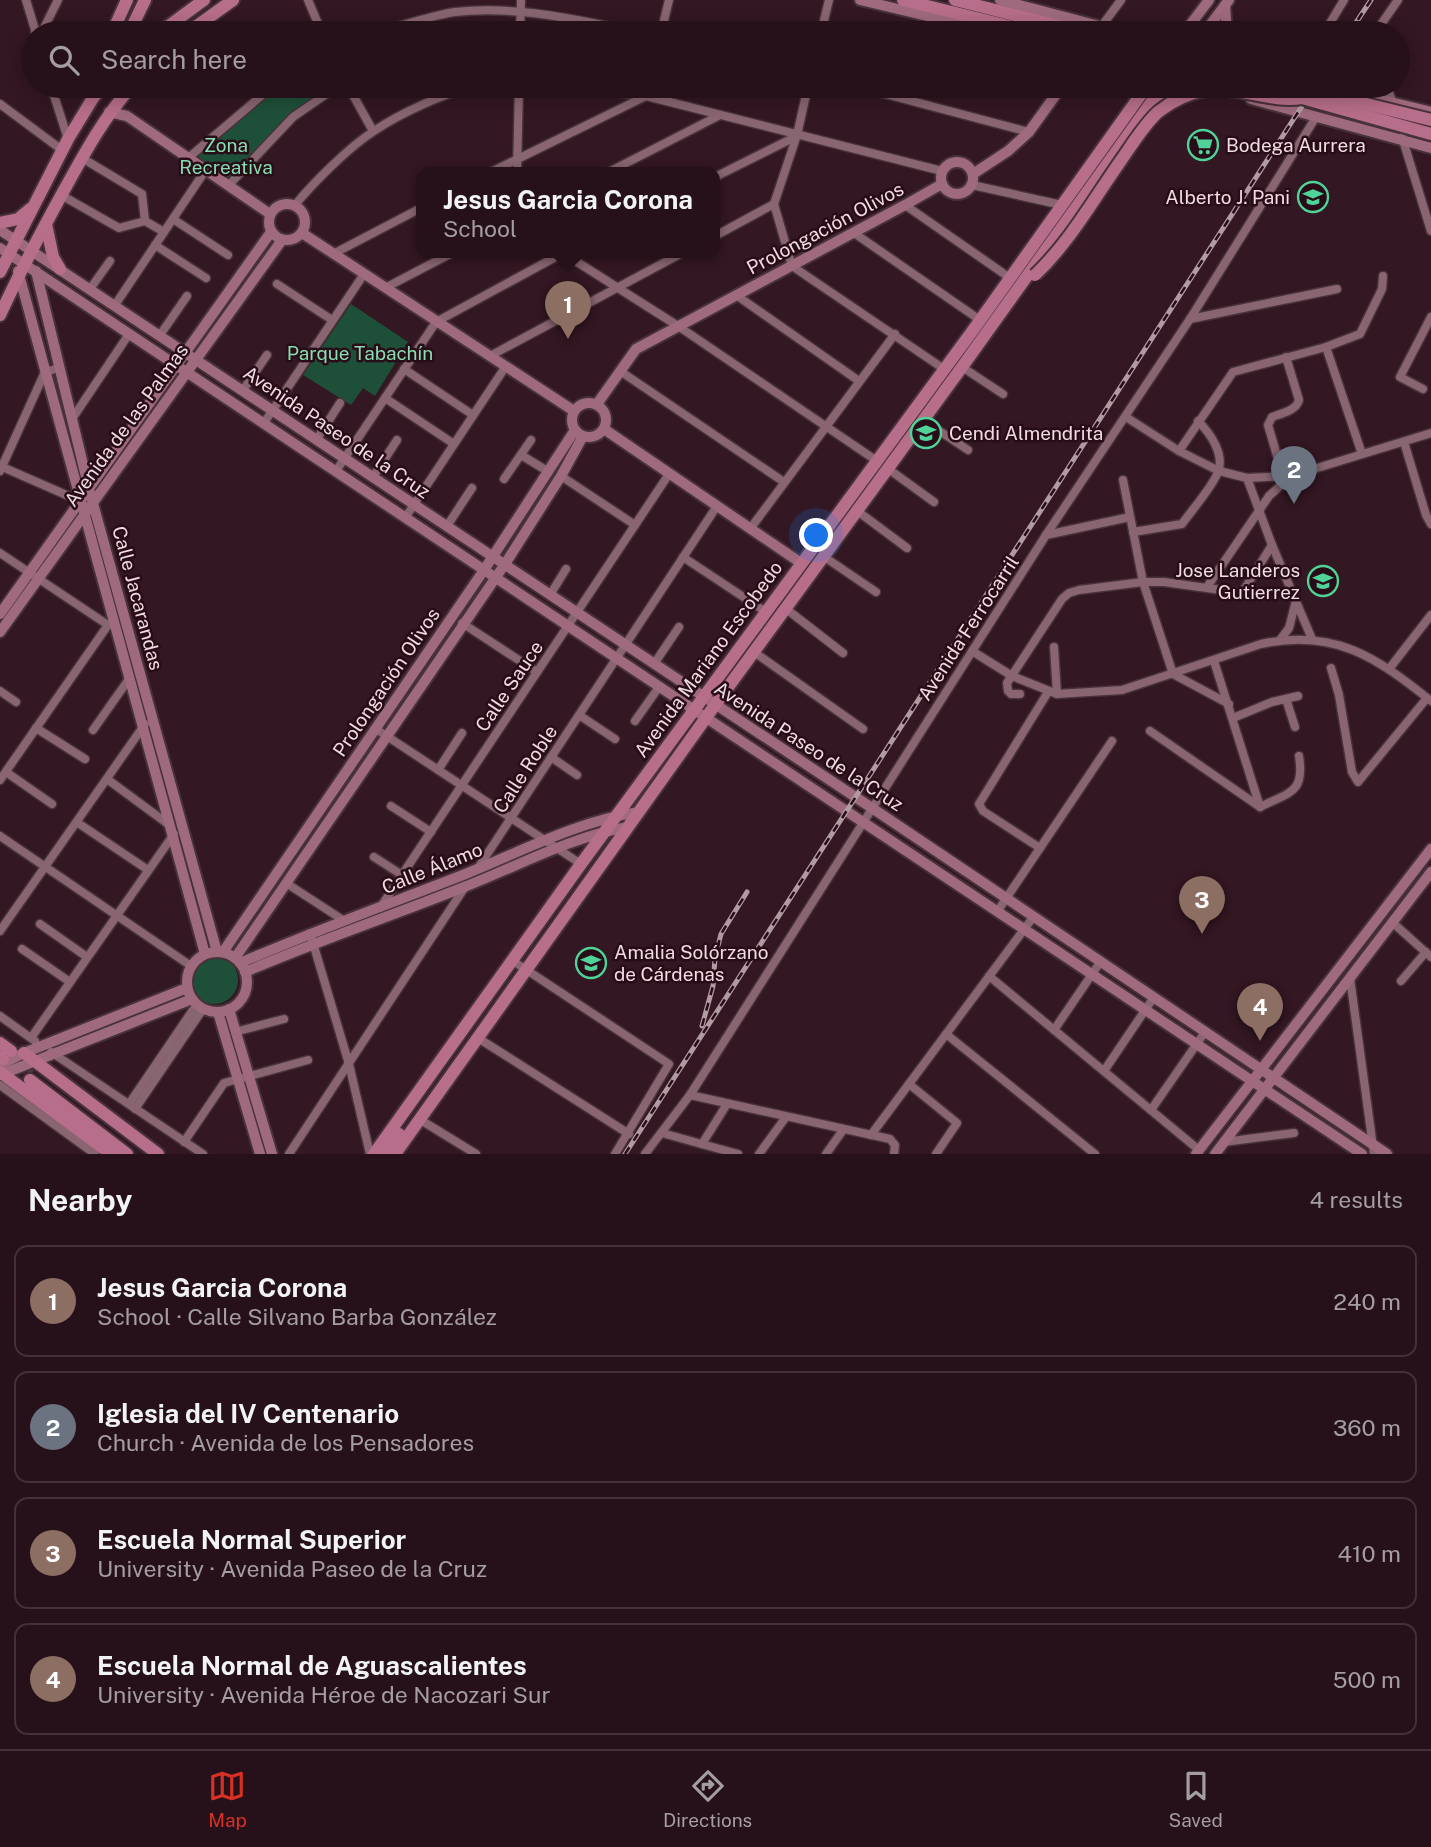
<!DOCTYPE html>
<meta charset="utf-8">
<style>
:root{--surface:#26111a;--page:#2e1a23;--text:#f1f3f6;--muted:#a49da2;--line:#423139;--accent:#d93025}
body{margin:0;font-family:"Public Sans",sans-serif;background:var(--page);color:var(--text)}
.you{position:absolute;left:817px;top:536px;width:24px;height:24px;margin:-18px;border:5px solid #fff;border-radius:50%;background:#1a73e8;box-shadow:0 0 0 10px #1a73e833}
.badge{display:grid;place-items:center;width:46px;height:46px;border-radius:50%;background:var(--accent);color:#fff;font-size:23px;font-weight:700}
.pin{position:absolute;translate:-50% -58px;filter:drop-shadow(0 2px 4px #0008)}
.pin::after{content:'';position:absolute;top:37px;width:24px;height:21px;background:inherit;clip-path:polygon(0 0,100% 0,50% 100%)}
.popup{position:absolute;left:416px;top:167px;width:304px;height:91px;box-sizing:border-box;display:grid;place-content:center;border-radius:14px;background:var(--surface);filter:drop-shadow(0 2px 5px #0005);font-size:23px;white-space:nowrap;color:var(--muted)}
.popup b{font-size:26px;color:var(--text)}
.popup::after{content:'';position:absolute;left:50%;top:100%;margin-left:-14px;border:14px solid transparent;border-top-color:var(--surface)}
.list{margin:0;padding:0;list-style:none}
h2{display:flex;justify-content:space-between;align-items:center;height:91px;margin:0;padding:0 28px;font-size:30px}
h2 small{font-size:23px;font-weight:400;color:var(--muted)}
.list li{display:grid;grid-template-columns:46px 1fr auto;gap:21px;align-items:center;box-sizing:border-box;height:112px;margin:0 14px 14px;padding:0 14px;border:2px solid var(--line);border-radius:14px}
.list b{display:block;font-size:26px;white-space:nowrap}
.list p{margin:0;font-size:23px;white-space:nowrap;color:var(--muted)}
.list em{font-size:23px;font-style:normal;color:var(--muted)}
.icon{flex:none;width:38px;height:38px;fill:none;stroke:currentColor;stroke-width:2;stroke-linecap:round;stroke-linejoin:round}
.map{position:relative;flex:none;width:1431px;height:1154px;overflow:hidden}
.search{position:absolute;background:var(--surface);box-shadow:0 4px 18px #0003;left:21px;right:21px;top:21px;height:77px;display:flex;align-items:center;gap:18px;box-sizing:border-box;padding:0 24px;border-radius:38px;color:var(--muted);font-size:26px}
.sheet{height:595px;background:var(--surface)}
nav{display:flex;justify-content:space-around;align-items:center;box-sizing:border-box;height:98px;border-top:2px solid var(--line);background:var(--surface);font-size:19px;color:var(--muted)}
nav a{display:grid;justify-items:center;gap:4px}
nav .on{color:var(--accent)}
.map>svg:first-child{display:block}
.green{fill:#1e5039}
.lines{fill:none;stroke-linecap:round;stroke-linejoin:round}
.primary-tunnel{stroke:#4f353f;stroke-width:12;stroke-dasharray:12 6;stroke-linecap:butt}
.street-casing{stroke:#48323a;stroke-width:11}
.secondary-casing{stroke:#48323a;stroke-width:14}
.primary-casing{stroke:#48323a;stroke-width:16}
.street{stroke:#886571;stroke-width:8}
.secondary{stroke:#9f6a7d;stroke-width:10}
.primary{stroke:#b76e8a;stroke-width:12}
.rail-casing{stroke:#b19ba2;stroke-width:5}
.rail{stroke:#280d18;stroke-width:2.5;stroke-dasharray:8;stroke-linecap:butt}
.primary-bridge-casing{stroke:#48323a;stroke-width:16;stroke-linecap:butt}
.primary-bridge{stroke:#b76e8a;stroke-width:12}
.labels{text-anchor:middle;stroke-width:5;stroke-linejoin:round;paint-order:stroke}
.park-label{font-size:19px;fill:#86deb1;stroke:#280d18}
.poi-label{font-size:19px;fill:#f0dce2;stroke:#280d18;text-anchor:start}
.street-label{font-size:19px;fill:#f0dce2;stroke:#280d18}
</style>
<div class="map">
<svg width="1431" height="1154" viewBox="0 0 1431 1154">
<rect width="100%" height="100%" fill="#331722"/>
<g class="green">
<path d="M273 86H338L293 117 228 186 187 159Z"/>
<path d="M351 304 408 342 375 396 363 388 351 405 303 375Z"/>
<circle cx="214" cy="980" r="24"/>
</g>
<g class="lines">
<path class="primary-tunnel" d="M11 1051 39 1073"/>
<g class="street-casing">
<g id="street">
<path d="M26 0 36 33"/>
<path d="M308 0 322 33"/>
<path d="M1101 27 1121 0"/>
<path d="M35 32 43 30 58 0"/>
<path d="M376 33C401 26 429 16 455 12 520 5 580 21 643 33"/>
<path d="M520 33 521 0"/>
<path d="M661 33 669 0"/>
<path d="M821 33 829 0"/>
<path d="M1324 33 1344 0"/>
<path d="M1375 33 1398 0"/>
<path d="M51 86 68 139"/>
<path d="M348 86 373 131"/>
<path d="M569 86 646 96 942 171"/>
<path d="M808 86 797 135 774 204 792 266 944 369"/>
<path d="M855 86 1029 132"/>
<path d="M1387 86 1393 104"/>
<path d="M0 104 62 150"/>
<path d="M1402 137 1431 231"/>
<path d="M82 158 142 194 145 221"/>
<path d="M187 159 273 86"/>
<path d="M489 173 646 96 648 86"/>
<path d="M517 173 519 86"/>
<path d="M607 173 720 115"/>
<path d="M715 177 797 136"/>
<path d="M972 185 1062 205"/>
<path d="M228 186 293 117 338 86"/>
<path d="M61 195 119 228 145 221 164 232"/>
<path d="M295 205C314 182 349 147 374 131 399 114 449 90 479 86"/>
<path d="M905 205 1010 278"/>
<path d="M173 219 228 255"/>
<path d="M854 233 980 320"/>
<path d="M715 236 774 204"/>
<path d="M155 245 206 278"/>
<path d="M333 254 421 208"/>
<path d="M277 284 332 320"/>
<path d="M385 288 452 253"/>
<path d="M90 289 110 261"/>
<path d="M736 295 859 381"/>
<path d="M115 305 205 171"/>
<path d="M1190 319 1337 289"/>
<path d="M160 335 187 296"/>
<path d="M1326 347 1362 454"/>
<path d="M490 356 682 253"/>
<path d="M962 367 1003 394"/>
<path d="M404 369 473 415"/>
<path d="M620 371 784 482"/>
<path d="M1423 389 1400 377 1431 317"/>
<path d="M243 390 267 355"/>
<path d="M385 398 454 444"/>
<path d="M1126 417 1179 451 1219 471 1247 478 1291 476 1431 433"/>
<path d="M72 419 129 334"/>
<path d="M923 420 968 450"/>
<path d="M264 423 364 274"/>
<path d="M317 439 340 403"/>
<path d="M1404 442 1426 515 1431 524"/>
<path d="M1179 451 1233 372 1326 347 1360 334 1382 289 1383 276"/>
<path d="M521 455 549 472"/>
<path d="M0 466 80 501"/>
<path d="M887 468 934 502"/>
<path d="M0 471 45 372 59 368"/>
<path d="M336 471 436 322 563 253 678 326 877 461"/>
<path d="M561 476 635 525"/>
<path d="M1283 476 1268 425 1272 417C1282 413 1296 411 1299 400L1286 357"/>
<path d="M373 477 397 440"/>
<path d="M1247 478 1272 545 1312 639"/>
<path d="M504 479 531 440"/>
<path d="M1123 480 1143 582 1173 674 1229 704"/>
<path d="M856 510 907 548"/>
<path d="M405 518 506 366"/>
<path d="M447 526 472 488"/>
<path d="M750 529 895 334"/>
<path d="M1133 532 1182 524C1192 510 1213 486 1218 472 1225 454 1210 433 1198 421"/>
<path d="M1046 535 1130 517"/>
<path d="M0 553 108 625"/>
<path d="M823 556 876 592"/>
<path d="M683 557 766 612"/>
<path d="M1207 587 1269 496 1291 476"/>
<path d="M550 595 566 569"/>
<path d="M785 608 843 653"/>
<path d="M462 623 537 672"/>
<path d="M1280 640 1289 628 1296 601"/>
<path d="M1054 647 1057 694"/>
<path d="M972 651 1012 676 1057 694 1122 690 1261 644C1334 628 1376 657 1431 701"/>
<path d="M754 652 863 729"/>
<path d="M1214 661 1260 807"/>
<path d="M654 664 679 627"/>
<path d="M1331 668 1339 695 1352 772 1358 782 1427 698"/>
<path d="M1389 669 1431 615"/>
<path d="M0 691 16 702"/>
<path d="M1020 694H1011L1008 691 1007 683 1062 599 1069 593 1079 590 1143 582H1164L1242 593 1272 545"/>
<path d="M1286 699 1295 727"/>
<path d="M579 715 615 739"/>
<path d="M1233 718 1272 702 1298 696"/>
<path d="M635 721 659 687"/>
<path d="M36 728 85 759"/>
<path d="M376 729 581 864"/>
<path d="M93 730 129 679"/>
<path d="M1150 731 1260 807"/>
<path d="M551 757 577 775"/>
<path d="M438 770 462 733"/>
<path d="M6 772 52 804"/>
<path d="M107 779 168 824"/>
<path d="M0 780 108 625 114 624"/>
<path d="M391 806 431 832"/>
<path d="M1260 807C1289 792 1305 794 1299 756"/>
<path d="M78 823 148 870"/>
<path d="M0 836 191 966"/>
<path d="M1040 848 983 811 979 804 1048 692"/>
<path d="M374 857 402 875"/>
<path d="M478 868 717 506"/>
<path d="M286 883 343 920"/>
<path d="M380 908 669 474"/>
<path d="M997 912 1112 741"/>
<path d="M1392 922 1431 957"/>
<path d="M40 924 87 957"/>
<path d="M0 931 145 724"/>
<path d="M310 933 349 1064 370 1154"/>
<path d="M22 949 70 982"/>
<path d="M513 961 669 1064 615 1154"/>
<path d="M989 976 1199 1150"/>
<path d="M1350 978 1374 1154"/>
<path d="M1401 981 1426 952"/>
<path d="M0 1016 35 1041"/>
<path d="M1054 1030 1101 961"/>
<path d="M235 1032 284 1019"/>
<path d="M946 1034 1095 1154"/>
<path d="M31 1038 174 834"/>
<path d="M478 1038 629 1134"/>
<path d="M51 1052 203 1154"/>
<path d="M1104 1071 1154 997"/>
<path d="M909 1084 957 1123 936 1154"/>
<path d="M0 1085 95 1154"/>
<path d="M690 1095 890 1139 895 1145 894 1154"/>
<path d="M129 1104 197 1004"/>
<path d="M135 1109 203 1009"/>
<path d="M1151 1110 1205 1032"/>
<path d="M419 1119 476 1154"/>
<path d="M662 1133 738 1154"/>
<path d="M871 1135 1034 916"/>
<path d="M184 1142 224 1083 308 1060"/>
<path d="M1224 1142 1294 1133"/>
<path d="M702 1144 727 1104"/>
<path d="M289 1154 465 887"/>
<path d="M645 1154 690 1095 1046 535 1190 319 1316 117"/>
<path d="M759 1154 786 1117"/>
<path d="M826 1154 843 1130"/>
</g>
</g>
<g class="secondary-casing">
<g id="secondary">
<path d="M860 0 998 33"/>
<path d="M1000 0 1126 33"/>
<path d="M1225 5 1227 33"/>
<path d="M1184 33 1209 0"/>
<path d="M1204 33 1229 0"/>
<path d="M1286 86 1283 95 1286 106"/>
<path d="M1325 86 1431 112"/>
<path d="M1251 99 1431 148"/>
<path d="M1262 100 1272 93 1275 86"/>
<path d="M109 112 127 116 270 214"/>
<circle cx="957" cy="178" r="16"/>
<path d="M973 174 1008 151 1029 132 1062 86"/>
<circle cx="287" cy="222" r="18"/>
<path d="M0 230 872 808 1387 1154"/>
<path d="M302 233 574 411"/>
<path d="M0 248 1362 1154"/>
<path d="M18 271 205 954"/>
<path d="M36 271 89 489 217 952"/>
<circle cx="589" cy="420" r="17"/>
<path d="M597 404 636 349 905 205 942 184"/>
<path d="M604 429 801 563"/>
<path d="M0 614 271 232"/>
<path d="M0 632 282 240"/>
<circle cx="217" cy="982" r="30"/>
<path d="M223 952 484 570 575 430"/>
<path d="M235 958 505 564 561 476 583 436"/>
<path d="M240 963C314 931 389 904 463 875 520 852 578 821 639 812"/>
<path d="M245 972C317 941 391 916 464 887 518 866 570 837 628 827"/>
<path d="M229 1009 272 1154"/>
<path d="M218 1012 260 1154"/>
<path d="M0 1065 24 1053 187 988"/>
<path d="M0 1075 192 999"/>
<path d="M1196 1154 1431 849"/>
<path d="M1215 1154 1431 872"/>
</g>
</g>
<g class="primary-casing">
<g id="primary">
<path d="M903 0 1036 33"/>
<path d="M955 0 1087 33"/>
<path d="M112 33 127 0"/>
<path d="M129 33 145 0"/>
<path d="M159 33 204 0"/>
<path d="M187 33 233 0"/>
<path d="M1151 109 1182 89 1195 86"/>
<path d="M0 223 18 219 30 209"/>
<path d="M46 224 53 257 60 269"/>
<path d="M0 272 68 139 93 98 103 86"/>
<path d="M0 315C19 274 40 234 62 194 83 156 103 118 132 86"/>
<path d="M0 1043 11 1051"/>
<path d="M24 1053 158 1154"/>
<path d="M0 1057 3 1059"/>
<path d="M0 1072 111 1154"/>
<path d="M30 1080 127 1154"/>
<path d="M374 1154 581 864 971 333 1147 86"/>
<path d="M385 1154 399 1134"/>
<path d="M395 1154 715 705 962 367 1163 86"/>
</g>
</g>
<use href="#street" class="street"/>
<use href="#secondary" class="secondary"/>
<use href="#primary" class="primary"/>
<g class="rail-casing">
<g id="rail">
<path d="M1349 33 1371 0"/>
<path d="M702 1026 713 986 715 958 721 934 747 892"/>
<path d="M625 1154 1315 86"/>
</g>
</g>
<use href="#rail" class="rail"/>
<g class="primary-bridge-casing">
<g id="primary-bridge">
<path d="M1293 86 1431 120"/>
<path d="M1295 96 1431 134"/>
<path d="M1035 275C1070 242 1095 197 1122 159 1133 143 1144 125 1158 112 1172 101 1189 93 1206 90 1239 86 1270 103 1302 98"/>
</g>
</g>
<use href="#primary-bridge" class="primary-bridge"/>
</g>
<defs>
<g id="supermarket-ring" transform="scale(1.575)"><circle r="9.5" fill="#280d18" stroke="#50d398" stroke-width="1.5"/><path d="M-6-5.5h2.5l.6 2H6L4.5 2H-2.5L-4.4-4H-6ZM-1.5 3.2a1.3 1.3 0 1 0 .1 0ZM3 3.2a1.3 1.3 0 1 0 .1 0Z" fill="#50d398"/></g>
<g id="school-ring" transform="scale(1.575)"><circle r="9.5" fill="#280d18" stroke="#50d398" stroke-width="1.5"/><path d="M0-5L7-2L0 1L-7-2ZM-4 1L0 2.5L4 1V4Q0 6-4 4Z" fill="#50d398"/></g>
</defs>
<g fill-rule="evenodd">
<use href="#supermarket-ring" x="1203" y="145"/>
<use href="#school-ring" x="1313" y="197"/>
<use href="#school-ring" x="926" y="433"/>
<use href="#school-ring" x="1323" y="581"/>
<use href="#school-ring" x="591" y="963"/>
</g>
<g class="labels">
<g class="park-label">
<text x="226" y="152">Zona<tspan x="226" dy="22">Recreativa</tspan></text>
<text x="360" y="360">Parque Tabachín</text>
</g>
<g class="poi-label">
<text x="1226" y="152">Bodega Aurrera</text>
<text x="1290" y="204" text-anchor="end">Alberto J. Pani</text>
<text x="949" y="440">Cendi Almendrita</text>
<text x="1300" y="577" text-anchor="end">Jose Landeros<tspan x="1300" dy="22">Gutierrez</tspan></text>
<text x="614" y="959">Amalia Solórzano<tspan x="614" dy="22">de Cárdenas</tspan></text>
</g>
<g class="street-label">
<text transform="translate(825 228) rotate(-28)" y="7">Prolongación Olivos</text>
<text transform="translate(126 425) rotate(-54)" y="7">Avenida de las Palmas</text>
<text transform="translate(337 432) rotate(34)" y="7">Avenida Paseo de la Cruz</text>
<text transform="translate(138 598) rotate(75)" y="7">Calle Jacarandas</text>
<text transform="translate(968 628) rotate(-57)" y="7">Avenida Ferrocarril</text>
<text transform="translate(708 659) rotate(-54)" y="7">Avenida Mariano Escobedo</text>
<text transform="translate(386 682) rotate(-56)" y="7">Prolongación Olivos</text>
<text transform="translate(509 686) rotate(-56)" y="7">Calle Sauce</text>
<text transform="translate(809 746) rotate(33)" y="7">Avenida Paseo de la Cruz</text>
<text transform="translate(525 769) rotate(-57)" y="7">Calle Roble</text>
<text transform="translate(432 868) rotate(-22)" y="7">Calle Álamo</text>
</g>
</g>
</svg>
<div class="you"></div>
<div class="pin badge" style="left:568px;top:339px;background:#8d6e63">1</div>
<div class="popup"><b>Jesus Garcia Corona</b>School</div>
<div class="pin badge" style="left:1294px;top:504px;background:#6b7280">2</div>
<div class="pin badge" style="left:1202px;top:934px;background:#8d6e63">3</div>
<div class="pin badge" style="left:1260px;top:1041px;background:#8d6e63">4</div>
<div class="search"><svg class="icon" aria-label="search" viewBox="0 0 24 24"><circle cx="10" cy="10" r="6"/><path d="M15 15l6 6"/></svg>Search here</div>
</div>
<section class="sheet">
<h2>Nearby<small>4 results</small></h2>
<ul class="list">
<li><span class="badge" style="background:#8d6e63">1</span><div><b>Jesus Garcia Corona</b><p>School · Calle Silvano Barba González</p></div><em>240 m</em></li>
<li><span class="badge" style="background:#6b7280">2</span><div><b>Iglesia del IV Centenario</b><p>Church · Avenida de los Pensadores</p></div><em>360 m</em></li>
<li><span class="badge" style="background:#8d6e63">3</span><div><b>Escuela Normal Superior</b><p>University · Avenida Paseo de la Cruz</p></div><em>410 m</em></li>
<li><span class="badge" style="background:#8d6e63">4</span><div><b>Escuela Normal de Aguascalientes</b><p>University · Avenida Héroe de Nacozari Sur</p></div><em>500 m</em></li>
</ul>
</section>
<nav>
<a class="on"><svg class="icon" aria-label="map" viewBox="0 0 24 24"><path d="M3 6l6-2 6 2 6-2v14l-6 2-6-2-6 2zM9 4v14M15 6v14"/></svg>Map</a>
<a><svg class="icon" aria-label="directions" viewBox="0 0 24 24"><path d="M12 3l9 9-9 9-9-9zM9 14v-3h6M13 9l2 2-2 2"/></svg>Directions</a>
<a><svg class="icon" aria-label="saved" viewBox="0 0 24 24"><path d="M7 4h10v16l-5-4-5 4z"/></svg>Saved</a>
</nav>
